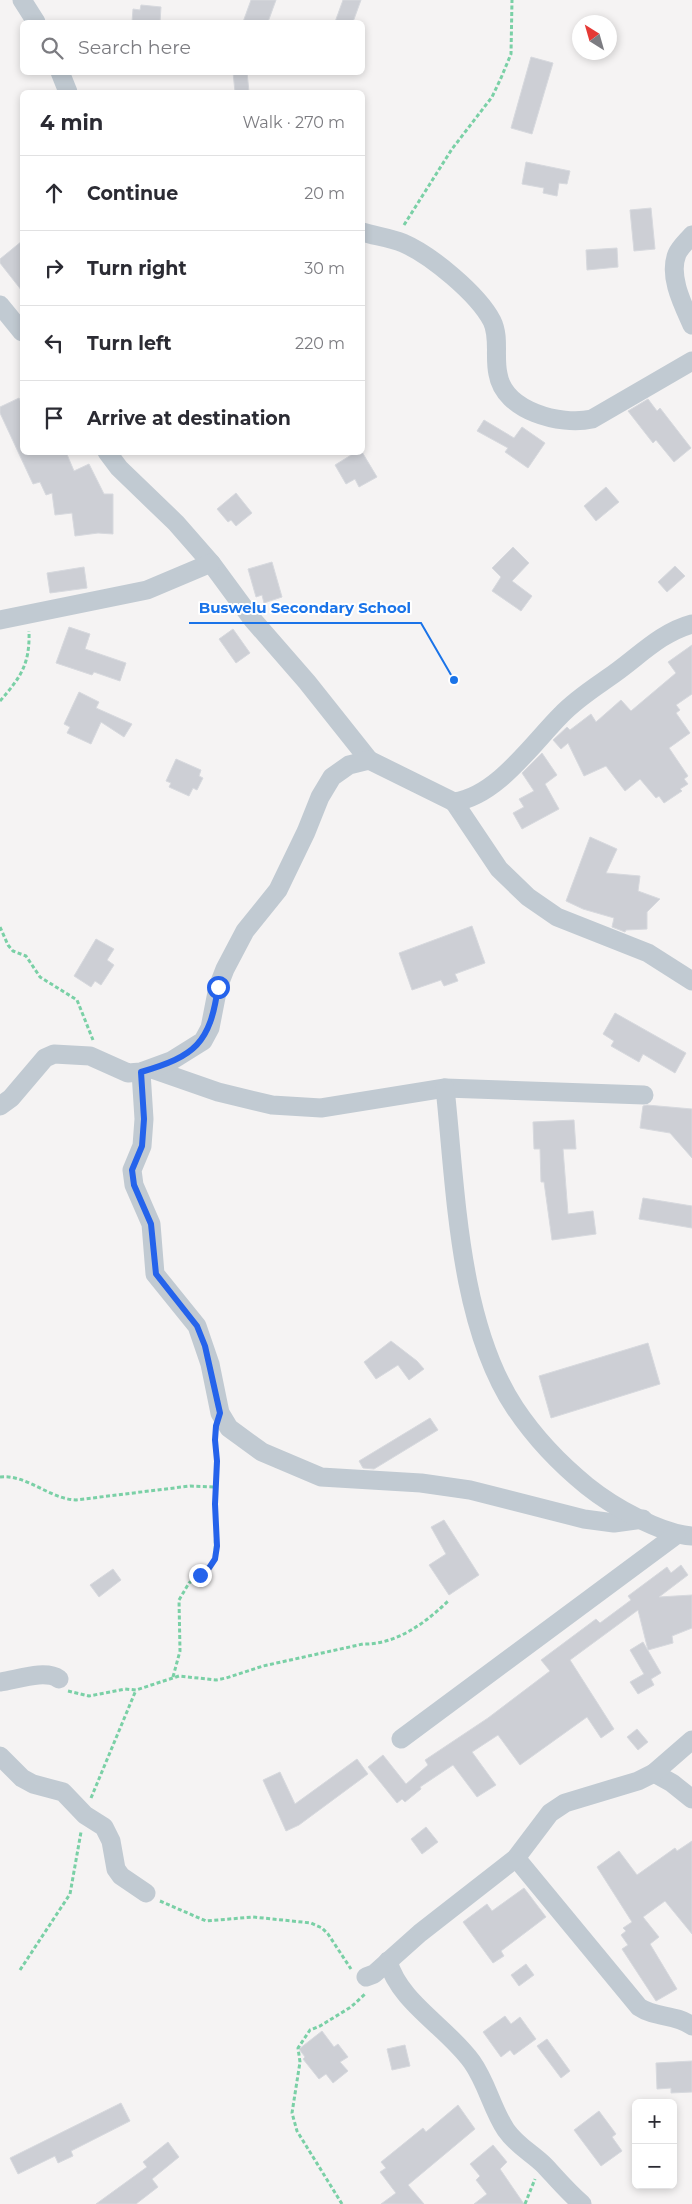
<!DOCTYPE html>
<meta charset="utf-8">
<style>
:root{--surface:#fff;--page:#f7f7f7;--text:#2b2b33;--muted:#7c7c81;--line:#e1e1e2}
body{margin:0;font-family:Montserrat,sans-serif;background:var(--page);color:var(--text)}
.controls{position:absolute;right:15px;bottom:15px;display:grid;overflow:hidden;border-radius:8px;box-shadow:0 2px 8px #0003}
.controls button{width:45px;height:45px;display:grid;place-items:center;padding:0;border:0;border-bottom:1px solid var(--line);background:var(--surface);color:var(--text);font:25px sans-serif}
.compass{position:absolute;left:572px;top:15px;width:45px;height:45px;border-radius:50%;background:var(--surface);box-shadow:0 2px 8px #0003;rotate:323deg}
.stop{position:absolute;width:15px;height:15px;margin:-11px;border:4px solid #2563eb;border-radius:50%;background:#fff}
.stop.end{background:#2563eb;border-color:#fff;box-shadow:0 1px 5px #0008}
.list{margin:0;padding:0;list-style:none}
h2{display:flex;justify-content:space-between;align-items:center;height:65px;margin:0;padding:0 20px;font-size:21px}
h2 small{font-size:16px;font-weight:400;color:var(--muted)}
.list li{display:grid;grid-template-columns:32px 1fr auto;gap:15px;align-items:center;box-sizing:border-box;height:75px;padding:0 20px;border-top:1px solid var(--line)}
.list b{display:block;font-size:19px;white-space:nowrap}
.list em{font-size:16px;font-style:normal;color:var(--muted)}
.icon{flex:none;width:28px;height:28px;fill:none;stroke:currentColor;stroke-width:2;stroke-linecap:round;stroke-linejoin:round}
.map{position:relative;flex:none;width:692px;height:2204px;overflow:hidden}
.search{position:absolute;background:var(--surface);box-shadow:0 2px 8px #0003;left:20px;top:20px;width:345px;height:55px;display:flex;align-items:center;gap:12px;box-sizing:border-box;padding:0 18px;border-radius:8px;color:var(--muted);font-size:19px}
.panel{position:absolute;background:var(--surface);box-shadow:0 2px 8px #0003;left:20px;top:90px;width:345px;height:365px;border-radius:8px}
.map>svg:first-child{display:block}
.building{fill:#cdcfd5;stroke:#d7d9de}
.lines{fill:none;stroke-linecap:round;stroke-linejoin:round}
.path{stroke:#7ad0a6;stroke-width:3;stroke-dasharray:4 2.5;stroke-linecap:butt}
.minor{stroke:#c1cad2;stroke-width:19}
.route{stroke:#2563eb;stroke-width:6}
.leader{fill:none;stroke:#1a73e8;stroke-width:2}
.callout-dot{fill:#1a73e8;stroke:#fff;stroke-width:2}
.callout-label{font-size:15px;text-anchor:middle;font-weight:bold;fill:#1a73e8;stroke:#fff;stroke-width:4;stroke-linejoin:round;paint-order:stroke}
</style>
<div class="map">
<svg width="692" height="2204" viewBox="0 0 692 2204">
<rect width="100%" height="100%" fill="#f5f3f3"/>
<g class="building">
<path d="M251 0H276L268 22H243Z"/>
<path d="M343 0H361L353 22H335Z"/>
<path d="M141 5 161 7 160 22H132L133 9 140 10Z"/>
<path d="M531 57 553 63 532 134 511 128Z"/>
<path d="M233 72H247L249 92H235Z"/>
<path d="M526 162 570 171 567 184 559 183 557 196 543 193 544 188 522 184Z"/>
<path d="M651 208 655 249 634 251 630 210Z"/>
<path d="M22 241V291L0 263V259Z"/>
<path d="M617 248 618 267 587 270 586 250Z"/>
<path d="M19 398 22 405V452H66L74 471 89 464 104 494H113V534L98 533 75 536 72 513 55 515 52 493 46 495 40 482 33 484 0 413V407Z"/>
<path d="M648 399 657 411 660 408 691 448 674 462 656 440 653 443 628 411Z"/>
<path d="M484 420 514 438 522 427 545 443 528 468 505 452 508 448 477 431Z"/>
<path d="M356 452H362L377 477 359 487 355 479 346 484 335 465Z"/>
<path d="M606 487 619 502 596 521 584 506Z"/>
<path d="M236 493 252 513 236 526 231 520 228 522 217 509Z"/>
<path d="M513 547 529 563 512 581 532 596 521 611 492 591 501 577 492 568Z"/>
<path d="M272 562 282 597 264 603 262 595 256 597 248 569Z"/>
<path d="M675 566 685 576 667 592 658 582Z"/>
<path d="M84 567 87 588 50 593 47 573Z"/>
<path d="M69 627 90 634 85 649 126 663 120 681 94 672 92 675 56 663Z"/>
<path d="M233 629 250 653 236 663 219 639Z"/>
<path d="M692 645V694L676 705 680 710 676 713 690 733 669 748 688 776 684 779 688 784 680 789 682 791 664 803 659 796 656 798 640 779 625 791 606 766 584 776 568 743 561 749 553 740 567 727 570 730 591 714 596 722 621 700 631 711 676 673 668 662Z"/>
<path d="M79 692 99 702 96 708 132 724 124 737 101 722 91 744 67 733 70 727 64 724Z"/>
<path d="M542 753 557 775 545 784 559 809 522 829 513 813 524 807 519 799 534 791 522 773Z"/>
<path d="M176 759 201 770 199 776 203 778 197 790 193 788 189 796 169 787 171 783 166 781Z"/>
<path d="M590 837 617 849 606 873 640 876 638 891 660 899 647 912V929L626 930 625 932 612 927 614 918 583 909 566 901Z"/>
<path d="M472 926 485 963 455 974 458 981 444 986 441 980 412 990 399 953Z"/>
<path d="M96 939 114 949 107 960 114 965 101 985 95 981 91 987 74 976Z"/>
<path d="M615 1013 686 1053 675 1073 643 1054 639 1062 611 1046 614 1041 603 1034Z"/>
<path d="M647 1105 692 1109V1158L670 1133 640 1128 643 1106Z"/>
<path d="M574 1120 576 1149H563L568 1214 593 1211 596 1234 552 1240 544 1182H541L540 1149H534L533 1122Z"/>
<path d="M643 1198 692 1206V1228L639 1219Z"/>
<path d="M391 1341 417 1361 424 1369 409 1380 398 1365 376 1379 364 1362Z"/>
<path d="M648 1343 660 1384 551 1418 539 1376Z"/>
<path d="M430 1418 438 1430 374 1469 363 1468 359 1461Z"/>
<path d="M444 1520 479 1575 449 1595 429 1565 446 1554 431 1527Z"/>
<path d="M681 1565 688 1575 659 1597 692 1595V1628L672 1636 673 1643 648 1650 638 1610 570 1660 614 1729 601 1738 587 1717 520 1765 498 1735 472 1752 496 1785 477 1797 453 1765 420 1787 421 1789 405 1802 402 1799 397 1803 368 1767 383 1755 406 1784 428 1765 425 1760 488 1718 550 1671 541 1660 596 1619 600 1623 631 1600 628 1596 667 1567 671 1573Z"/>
<path d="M113 1569 121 1580 99 1597 90 1585Z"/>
<path d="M643 1642 661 1673 651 1679 654 1685 638 1694 630 1682 644 1674 630 1650Z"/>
<path d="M637 1729 648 1742 638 1750 627 1737Z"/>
<path d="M357 1759 368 1774 299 1825 286 1831 263 1780 280 1772 295 1804Z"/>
<path d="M426 1827 438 1842 422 1854 411 1839Z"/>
<path d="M692 1841V1934L665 1901 643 1917 659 1937 650 1944 677 1989 656 2001 622 1949 628 1945 621 1935 626 1931 623 1928 632 1922 597 1867 619 1851 637 1875 675 1848 677 1851Z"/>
<path d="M524 1888 546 1917 501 1951 504 1956 493 1963 463 1922 487 1904 492 1911Z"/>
<path d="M526 1964 534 1975 519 1986 511 1975Z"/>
<path d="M505 2016 511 2024 520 2017 536 2039 514 2055 510 2050 501 2057 483 2032Z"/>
<path d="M322 2031 334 2047 338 2044 348 2057 340 2062 348 2071 333 2083 326 2074 319 2079 303 2059 305 2057 299 2049Z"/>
<path d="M547 2039 570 2071 561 2078 537 2046Z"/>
<path d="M405 2045 410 2066 392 2070 387 2049Z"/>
<path d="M692 2061V2092L671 2093V2088L657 2089 656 2063Z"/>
<path d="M121 2103 130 2121 71 2151 73 2156 58 2163 55 2156 18 2174 10 2158Z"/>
<path d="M458 2105 475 2129 408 2185 424 2204H381L396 2193 380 2172 386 2168 381 2162 423 2128 426 2132Z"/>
<path d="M599 2111 616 2134 612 2137 622 2151 601 2166 574 2130Z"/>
<path d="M168 2142 179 2157 152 2179 158 2187 136 2204H96L147 2167 143 2162Z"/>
<path d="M493 2145 507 2162 500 2169 524 2204H474L487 2194 476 2180 480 2176 470 2164Z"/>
</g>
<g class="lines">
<g class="path">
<path d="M404 225 452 149 492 97 501 78 511 54 512 0"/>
<path d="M0 701C21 677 30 664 29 631"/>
<path d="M0 927 8 945 13 951 26 956 40 977 77 1000 93 1040"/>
<path d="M0 1477C27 1474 49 1499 76 1500L190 1486 216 1487"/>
<path d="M173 1677 180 1651 179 1600 189 1583 209 1569 215 1559 217 1461 215 1438"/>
<path d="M68 1691 89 1696 125 1689 136 1690 179 1676 216 1680 226 1678 263 1666 363 1644C396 1645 427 1622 449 1600"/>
<path d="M91 1798 136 1690"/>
<path d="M160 1901 206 1921 253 1917 311 1923 322 1928 328 1934 351 1969"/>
<path d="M20 1970 70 1894 81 1832"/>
<path d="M342 2204 297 2131 292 2113 300 2062 298 2048 310 2030 320 2026 351 2007 365 1994"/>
<path d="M525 2204 535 2179"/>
</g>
<g class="minor">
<path d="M22 0 36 22"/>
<path d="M60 72 68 92"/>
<path d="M362 232C376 236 391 238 403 243 431 255 478 294 492 321 500 337 494 357 498 374 504 411 560 426 592 419L692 361"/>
<path d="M692 235C687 241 680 247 677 254 668 276 683 305 692 325"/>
<path d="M0 305 22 332"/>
<path d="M107 452 119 468 176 523 211 563 253 620 307 682 369 760"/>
<path d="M0 620 147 590 211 563"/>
<path d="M454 802 499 869 528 897 557 917 648 953 692 981"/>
<path d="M152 1069 218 1092 272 1105 321 1108 445 1088 644 1095"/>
<path d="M141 1072 144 1119 142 1146 132 1170 134 1185 151 1224 155 1274 197 1326 210 1364 220 1413 229 1428 262 1452 321 1477 421 1483 470 1490 584 1519 614 1523 643 1519"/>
<path d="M445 1088C456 1189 458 1322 515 1408 535 1438 560 1464 587 1486 612 1506 660 1534 692 1536"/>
<path d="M0 1106 11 1098 45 1058 54 1054 90 1056 128 1073 141 1072 171 1061 203 1041 210 1028 218 987 225 969 245 931 278 890 306 832 320 797 332 777 349 765 369 760 454 802C497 796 532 744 561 715 577 698 597 686 615 673 640 655 662 632 692 624"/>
<path d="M0 1682C16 1680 45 1669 59 1679"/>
<path d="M401 1739 676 1535"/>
<path d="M0 1756 22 1778 33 1784 63 1792 85 1815 104 1827 111 1841 116 1869 121 1876 146 1893"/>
<path d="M654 1773 672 1783 692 1799"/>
<path d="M516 1858 639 2007C655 2018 676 2014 692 2026"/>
<path d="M388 1961C399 2002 447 2027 472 2062 487 2083 492 2109 506 2130 517 2146 532 2153 545 2166 557 2179 568 2192 582 2204"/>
<path d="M366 1977 374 1974 420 1933 516 1858 550 1813 565 1803 638 1781 654 1773 692 1740"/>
</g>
</g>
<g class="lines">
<path class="route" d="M200 1575 209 1568 215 1559 217 1546 215 1504 217 1461 215 1440 216 1426 220 1413 205 1346 197 1326 156 1274 151 1224 134 1185 132 1170 142 1146 144 1119 141 1072C195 1056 210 1044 218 987"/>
</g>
<path class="leader" d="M454 680L421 623H189"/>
<circle class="callout-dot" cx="454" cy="680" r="5"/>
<g class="callout-label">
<text x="305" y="613">Buswelu Secondary School</text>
</g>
</svg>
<div class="controls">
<button>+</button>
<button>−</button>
</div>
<svg class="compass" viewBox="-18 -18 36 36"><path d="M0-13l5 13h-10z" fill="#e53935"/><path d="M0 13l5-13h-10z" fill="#7c7c81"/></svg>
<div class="stop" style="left:218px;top:987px"></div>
<div class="stop end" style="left:200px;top:1575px"></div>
<div class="search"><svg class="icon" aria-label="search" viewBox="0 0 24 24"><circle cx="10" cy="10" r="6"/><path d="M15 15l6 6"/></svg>Search here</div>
<section class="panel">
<h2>4 min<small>Walk · 270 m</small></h2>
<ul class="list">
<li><svg class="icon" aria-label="ahead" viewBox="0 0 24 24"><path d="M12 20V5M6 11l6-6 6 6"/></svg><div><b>Continue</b></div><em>20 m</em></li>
<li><svg class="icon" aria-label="right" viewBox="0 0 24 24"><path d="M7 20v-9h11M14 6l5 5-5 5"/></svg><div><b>Turn right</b></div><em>30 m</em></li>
<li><svg class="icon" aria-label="left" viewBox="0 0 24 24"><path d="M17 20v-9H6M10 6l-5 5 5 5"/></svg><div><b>Turn left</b></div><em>220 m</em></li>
<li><svg class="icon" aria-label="arrive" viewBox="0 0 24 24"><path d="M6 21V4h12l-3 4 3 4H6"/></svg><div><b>Arrive at destination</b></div></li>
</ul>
</section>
</div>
